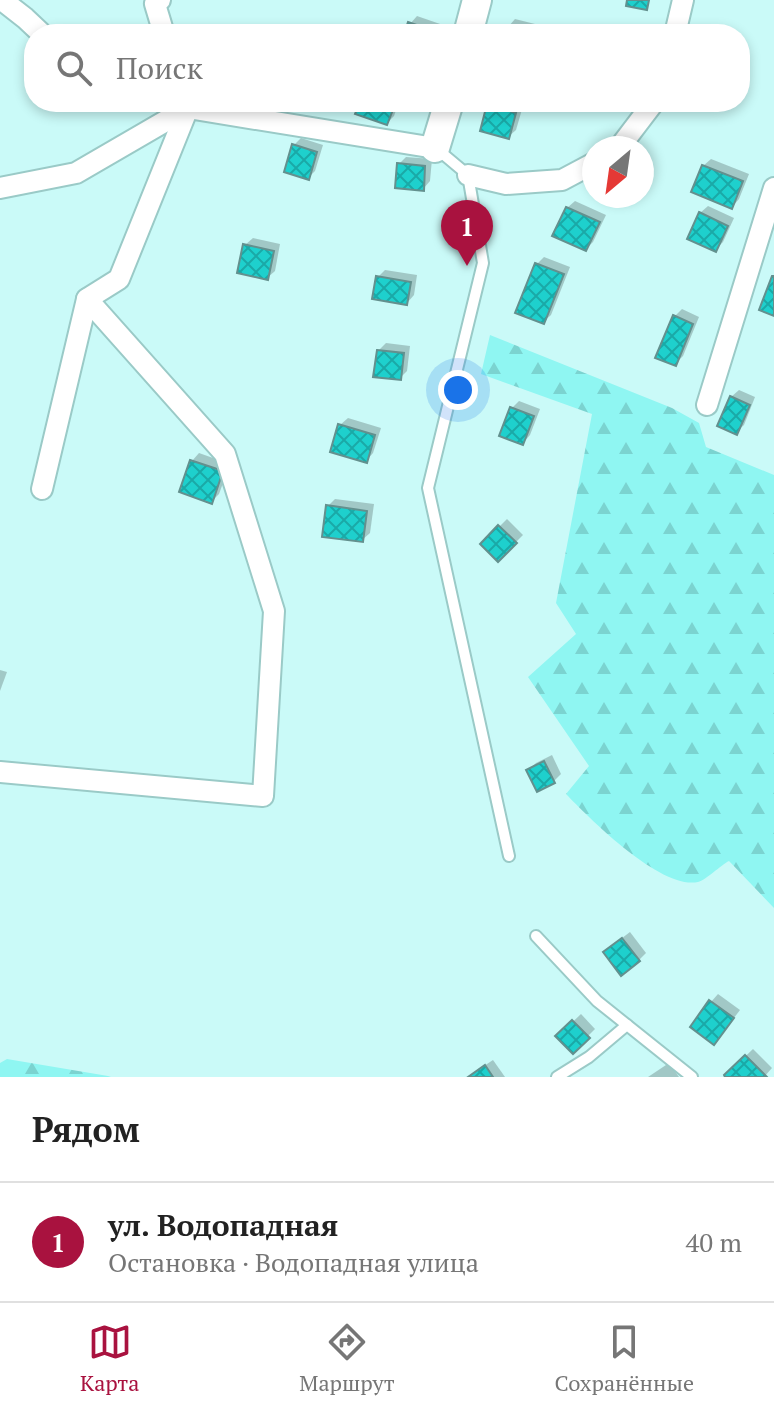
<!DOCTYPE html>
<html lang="ru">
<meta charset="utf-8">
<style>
:root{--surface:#fff;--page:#f2f2f2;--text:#222;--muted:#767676;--line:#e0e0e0;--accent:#a9123f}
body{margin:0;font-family:"PT Serif",serif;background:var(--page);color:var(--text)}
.compass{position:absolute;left:582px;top:136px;width:72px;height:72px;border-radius:50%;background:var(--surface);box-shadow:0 4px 12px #0003;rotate:209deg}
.you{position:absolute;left:458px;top:390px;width:28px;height:28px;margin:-20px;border:6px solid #fff;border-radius:50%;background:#1a73e8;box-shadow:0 0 0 12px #1a73e833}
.badge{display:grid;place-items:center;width:52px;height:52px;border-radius:50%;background:var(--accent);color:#fff;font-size:26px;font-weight:700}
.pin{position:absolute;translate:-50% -66px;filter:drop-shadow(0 2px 4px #0008)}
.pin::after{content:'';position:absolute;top:42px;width:28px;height:24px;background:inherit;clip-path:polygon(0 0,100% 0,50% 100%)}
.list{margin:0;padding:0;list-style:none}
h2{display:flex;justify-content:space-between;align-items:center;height:104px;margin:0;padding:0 32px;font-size:34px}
h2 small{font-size:26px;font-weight:400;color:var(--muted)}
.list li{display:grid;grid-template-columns:52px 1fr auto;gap:24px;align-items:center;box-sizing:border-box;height:120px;padding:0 32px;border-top:2px solid var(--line)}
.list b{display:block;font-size:30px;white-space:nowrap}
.list p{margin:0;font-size:26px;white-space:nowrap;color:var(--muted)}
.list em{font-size:26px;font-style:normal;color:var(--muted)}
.icon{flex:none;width:44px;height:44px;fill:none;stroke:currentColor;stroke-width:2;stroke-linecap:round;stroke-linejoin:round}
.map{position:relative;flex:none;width:774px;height:1077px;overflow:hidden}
.search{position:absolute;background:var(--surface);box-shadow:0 4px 12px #0003;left:24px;right:24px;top:24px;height:88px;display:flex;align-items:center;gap:20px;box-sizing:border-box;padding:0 28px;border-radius:32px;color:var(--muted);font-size:30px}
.sheet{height:224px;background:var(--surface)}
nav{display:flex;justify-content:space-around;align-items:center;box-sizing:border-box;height:112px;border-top:2px solid var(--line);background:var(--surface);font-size:22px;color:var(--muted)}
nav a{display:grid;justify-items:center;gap:4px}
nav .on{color:var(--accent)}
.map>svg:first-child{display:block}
.forest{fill:url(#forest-firs)}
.shadow{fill:#0003}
.building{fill:url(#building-cross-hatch);stroke:#63908e;stroke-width:2}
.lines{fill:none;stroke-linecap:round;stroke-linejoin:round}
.lane-casing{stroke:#9acac7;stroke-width:14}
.street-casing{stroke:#9acac7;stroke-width:24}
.secondary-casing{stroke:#9acac7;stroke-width:32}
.lane{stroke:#fff;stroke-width:10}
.street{stroke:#fff;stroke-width:20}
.secondary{stroke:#fff;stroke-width:28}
</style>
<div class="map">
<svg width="774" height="1077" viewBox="0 0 774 1077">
<defs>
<pattern id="forest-firs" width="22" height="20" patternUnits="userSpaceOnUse" patternTransform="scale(2)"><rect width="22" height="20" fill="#8ff6f2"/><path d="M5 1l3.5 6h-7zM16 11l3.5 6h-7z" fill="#7bd3d0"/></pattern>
<pattern id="building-cross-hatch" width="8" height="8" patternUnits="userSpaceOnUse" patternTransform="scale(2)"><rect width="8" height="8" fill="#1ed0cd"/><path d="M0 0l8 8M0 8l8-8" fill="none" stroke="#1aa9a7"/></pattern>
</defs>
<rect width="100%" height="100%" fill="#cafaf8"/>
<g class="forest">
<path d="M490 335 672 408 699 423 706 447 774 475V908L729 861C721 865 706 880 698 882 661 890 590 819 566 794L589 766 528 677 576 634 556 603 592 414 481 374Z"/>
<path d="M7 1059 108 1076 111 1077H0V1063Z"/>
</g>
<g class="shadow">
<path d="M417 16 443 25 439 34H406L410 24Z"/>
<path d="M515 19 535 24 533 34H506L508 27Z"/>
<path d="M362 102H399L394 116 387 123Z"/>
<path d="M492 102H510L523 106 516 130 508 137 489 105Z"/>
<path d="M301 138 323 145 315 171 308 178 294 145Z"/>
<path d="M406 157 432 159 430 181 423 189 399 164Z"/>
<path d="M711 159 749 174 739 199 732 207 703 166Z"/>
<path d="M575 201 606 215 593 242 586 249 567 208Z"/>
<path d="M708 206 734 218 723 242 716 249 700 213Z"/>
<path d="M253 238 280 244 275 271 267 278 245 245Z"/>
<path d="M544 257 570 267 551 315 543 322 537 264Z"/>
<path d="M385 270 417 275 414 295 407 303 378 277Z"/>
<path d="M682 309 699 317 683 356 675 364 674 317Z"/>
<path d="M386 343 410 346 407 371 400 378 378 351Z"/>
<path d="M739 390 755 397 744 425 736 432 731 397Z"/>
<path d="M519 401 540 409 530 435 523 443 511 409Z"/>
<path d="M348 418 381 428 373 453 366 461 340 425Z"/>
<path d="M199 453 230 464 219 494 212 501 192 461Z"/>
<path d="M335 499 374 504 370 533 362 540 328 506Z"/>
<path d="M507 519 523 535 498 560 482 544Z"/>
<path d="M0 670 7 672 0 691Z"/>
<path d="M552 755 561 774 554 781 528 770 536 763Z"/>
<path d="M630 932 646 953 639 960 613 945Z"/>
<path d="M718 994 740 1010 721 1035 711 1002Z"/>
<path d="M581 1014 595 1029 573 1051 558 1036Z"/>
<path d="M753 1049 772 1068 764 1077H728L726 1075Z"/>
<path d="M493 1060 505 1077H470L475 1072Z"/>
<path d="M669 1063 679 1077H648Z"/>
</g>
<g class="building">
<path d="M627 0H649L647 10 626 6Z"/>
<path d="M408 22 437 32 436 34H404Z"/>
<path d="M506 26 529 31V34H504Z"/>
<path d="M360 102H396L387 125 355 114Z"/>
<path d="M487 104 516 113 509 139 480 131Z"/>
<path d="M292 144 317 152 309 180 284 172Z"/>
<path d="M397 163 425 166 424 191 395 188Z"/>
<path d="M702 165 743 181 732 209 691 192Z"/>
<path d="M566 207 600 222 586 251 552 236Z"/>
<path d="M699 212 728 226 716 252 687 239Z"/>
<path d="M243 244 274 251 268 280 237 273Z"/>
<path d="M535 263 564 274 544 324 515 313Z"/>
<path d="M376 276 411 282 407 305 372 299Z"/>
<path d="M772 276H774V316L759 310Z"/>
<path d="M673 315 693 324 676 366 655 358Z"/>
<path d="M377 350 404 353 401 380 373 377Z"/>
<path d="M730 396 750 405 737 435 717 426Z"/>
<path d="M510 407 534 416 523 445 499 436Z"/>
<path d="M338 424 375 435 367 463 330 452Z"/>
<path d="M190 460 223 471 212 504 179 492Z"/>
<path d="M326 505 367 511 363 542 322 537Z"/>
<path d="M498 525 517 543 498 562 480 544Z"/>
<path d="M544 761 555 783 537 792 526 770Z"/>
<path d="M622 938 640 961 621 976 603 952Z"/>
<path d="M709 1000 734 1018 714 1045 690 1027Z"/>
<path d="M572 1020 590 1038 573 1054 555 1036Z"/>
<path d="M745 1055 767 1077H725L724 1075Z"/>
<path d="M485 1065 493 1077H468Z"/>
</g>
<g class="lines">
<g class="lane-casing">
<g id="lane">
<path d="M437 149 468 175 483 263 428 488 509 856"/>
<path d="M536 936 597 1001 692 1077"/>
<path d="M557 1077 589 1057 627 1025"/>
</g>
</g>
<g class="street-casing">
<g id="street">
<path d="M2 0 25 18 42 34"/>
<path d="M160 0 155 4 164 34"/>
<path d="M675 34 683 0"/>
<path d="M619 148 654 102"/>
<path d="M468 175 506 184 562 180 594 163"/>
<path d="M0 188 76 173 188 108 435 148"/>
<path d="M707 405 774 188"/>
<path d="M42 489 87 299 119 279 188 108"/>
<path d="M0 772 263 796 274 611 225 454 87 299"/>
</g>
</g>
<g class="secondary-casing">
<g id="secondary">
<path d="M468 34 477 0"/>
<path d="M435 148 449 102"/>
</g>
</g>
<use href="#lane" class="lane"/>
<use href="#street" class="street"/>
<use href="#secondary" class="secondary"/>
</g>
</svg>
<svg class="compass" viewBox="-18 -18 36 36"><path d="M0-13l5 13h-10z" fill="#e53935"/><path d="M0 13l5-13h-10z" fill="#767676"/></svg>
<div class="you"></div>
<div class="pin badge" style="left:467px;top:266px">1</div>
<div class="search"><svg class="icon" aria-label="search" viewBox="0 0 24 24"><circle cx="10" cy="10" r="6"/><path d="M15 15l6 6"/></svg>Поиск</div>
</div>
<section class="sheet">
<h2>Рядом<small></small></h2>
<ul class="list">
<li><span class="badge">1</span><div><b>ул. Водопадная</b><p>Остановка · Водопадная улица</p></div><em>40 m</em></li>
</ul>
</section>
<nav>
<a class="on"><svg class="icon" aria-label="map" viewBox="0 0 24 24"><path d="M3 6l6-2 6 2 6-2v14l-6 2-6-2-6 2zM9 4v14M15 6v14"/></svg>Карта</a>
<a><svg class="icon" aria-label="directions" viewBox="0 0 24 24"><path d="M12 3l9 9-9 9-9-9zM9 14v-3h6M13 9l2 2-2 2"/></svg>Маршрут</a>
<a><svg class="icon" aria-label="saved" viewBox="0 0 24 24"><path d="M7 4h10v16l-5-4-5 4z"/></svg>Сохранённые</a>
</nav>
